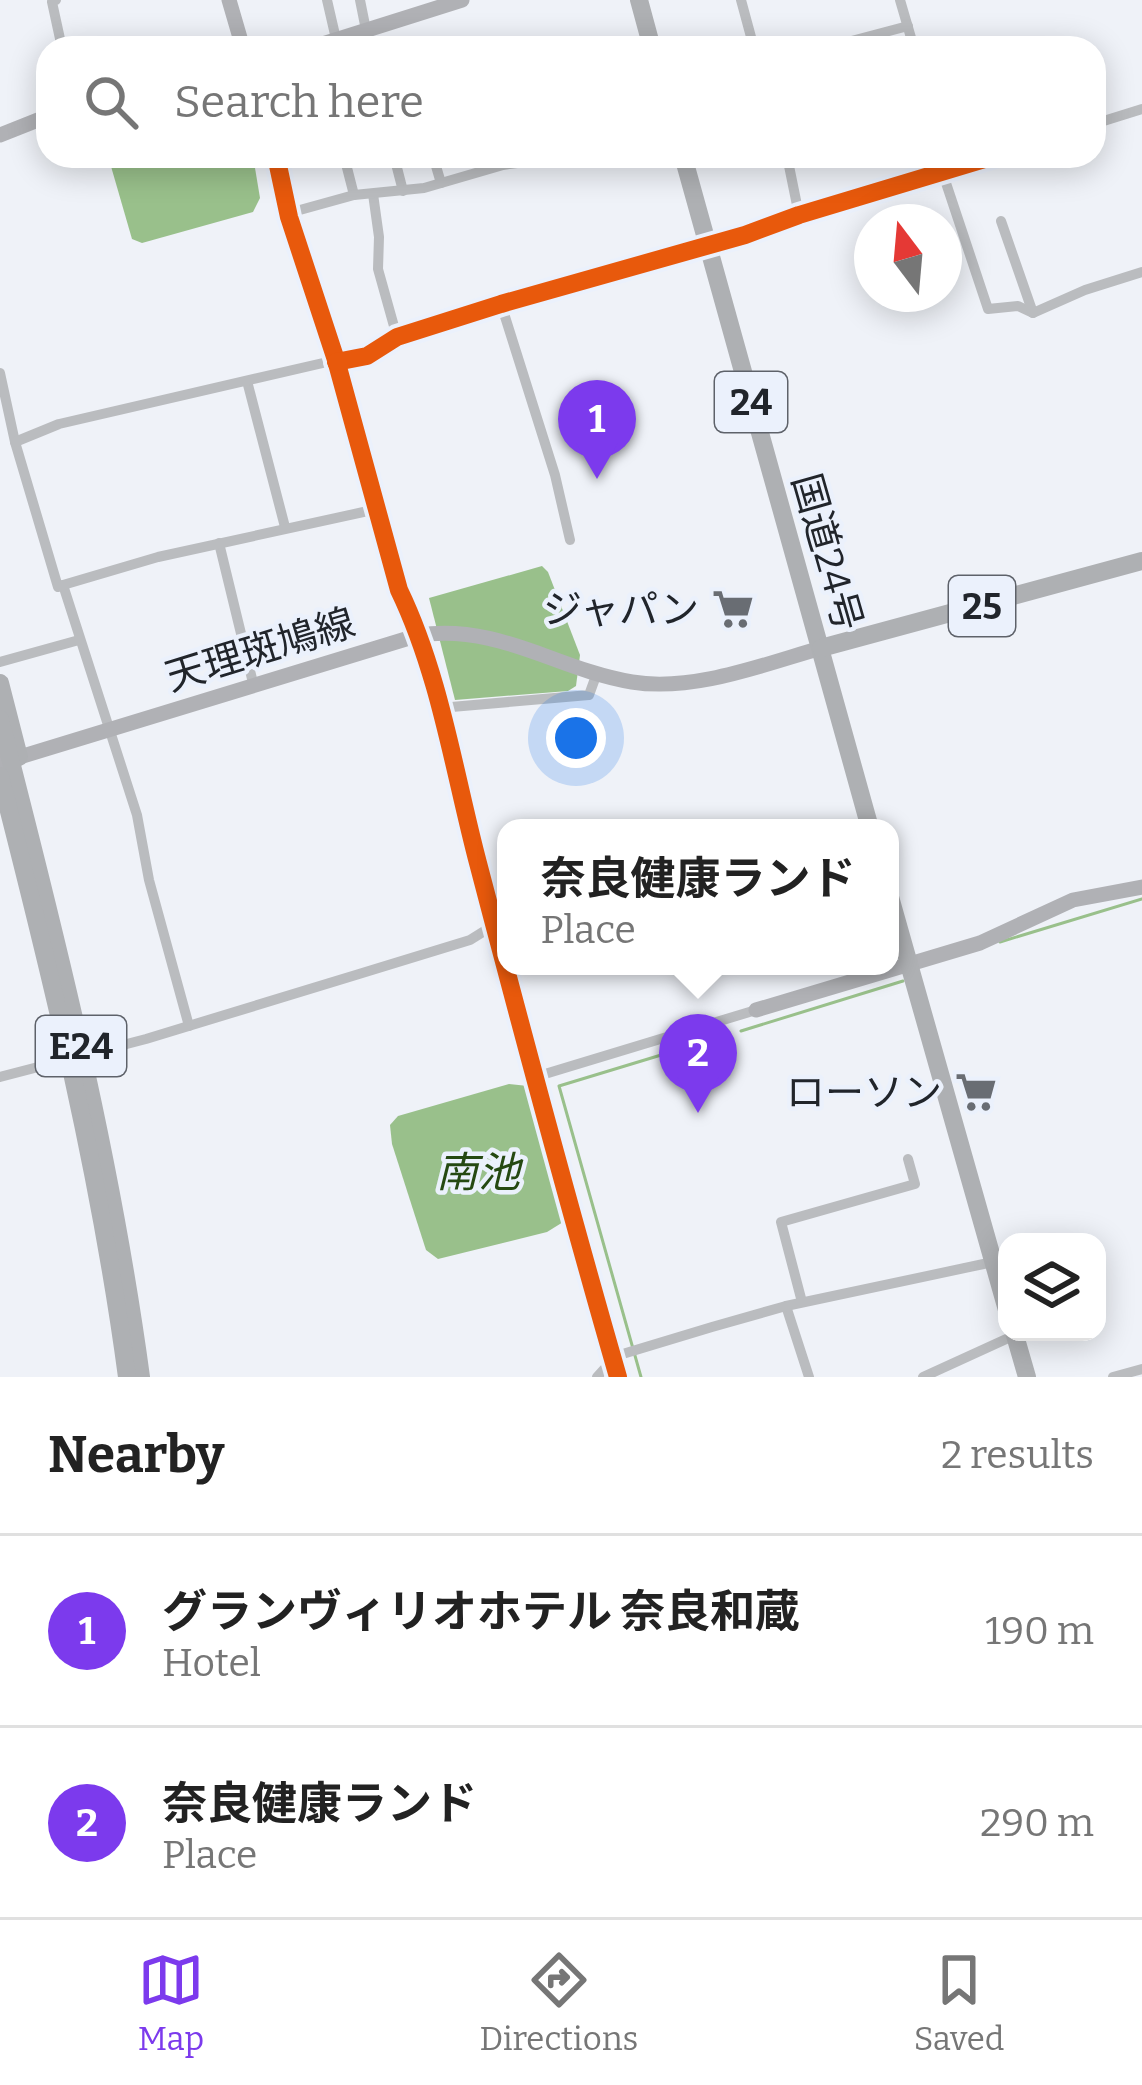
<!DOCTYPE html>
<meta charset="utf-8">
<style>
:root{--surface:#fff;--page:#f2f2f2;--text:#222;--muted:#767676;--line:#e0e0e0;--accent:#7c3aed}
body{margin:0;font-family:Bitter,"Noto Sans JP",serif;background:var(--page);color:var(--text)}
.controls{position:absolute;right:36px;bottom:36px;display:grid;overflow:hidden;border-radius:24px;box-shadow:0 6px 30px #0003}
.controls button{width:108px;height:108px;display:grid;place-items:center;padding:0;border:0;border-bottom:3px solid var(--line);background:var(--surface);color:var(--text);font:60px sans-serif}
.compass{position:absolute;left:854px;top:204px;width:108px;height:108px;border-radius:50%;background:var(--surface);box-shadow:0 6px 30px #0003;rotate:344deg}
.you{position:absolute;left:576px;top:738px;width:42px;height:42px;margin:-30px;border:9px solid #fff;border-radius:50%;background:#1a73e8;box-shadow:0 0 0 18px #1a73e833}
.badge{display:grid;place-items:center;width:78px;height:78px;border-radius:50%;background:var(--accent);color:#fff;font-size:39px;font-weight:700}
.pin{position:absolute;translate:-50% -99px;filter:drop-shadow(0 3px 6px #0008)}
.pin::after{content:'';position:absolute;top:63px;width:42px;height:36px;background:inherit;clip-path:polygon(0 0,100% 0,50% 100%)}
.popup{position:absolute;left:497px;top:819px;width:402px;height:156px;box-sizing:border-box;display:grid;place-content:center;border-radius:24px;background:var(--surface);filter:drop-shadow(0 3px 9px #0005);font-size:39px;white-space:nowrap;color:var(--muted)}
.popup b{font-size:45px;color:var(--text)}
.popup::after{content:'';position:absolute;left:50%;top:100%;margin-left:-24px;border:24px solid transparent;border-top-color:var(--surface)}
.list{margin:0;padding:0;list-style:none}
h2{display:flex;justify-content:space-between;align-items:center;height:156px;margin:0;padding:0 48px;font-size:51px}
h2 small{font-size:39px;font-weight:400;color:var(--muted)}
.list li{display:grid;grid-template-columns:78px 1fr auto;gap:36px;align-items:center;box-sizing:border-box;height:192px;padding:0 48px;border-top:3px solid var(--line)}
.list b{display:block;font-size:45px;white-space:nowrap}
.list p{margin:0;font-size:39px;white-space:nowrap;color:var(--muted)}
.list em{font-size:39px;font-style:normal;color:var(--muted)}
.icon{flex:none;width:66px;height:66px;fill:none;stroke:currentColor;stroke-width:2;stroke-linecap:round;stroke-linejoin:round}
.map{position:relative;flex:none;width:1142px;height:1377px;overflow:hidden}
.search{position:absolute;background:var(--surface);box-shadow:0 6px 30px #0003;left:36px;right:36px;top:36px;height:132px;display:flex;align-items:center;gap:30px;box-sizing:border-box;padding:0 42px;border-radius:36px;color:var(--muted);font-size:45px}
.sheet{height:540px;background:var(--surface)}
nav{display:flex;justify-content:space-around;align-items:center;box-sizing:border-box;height:168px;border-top:3px solid var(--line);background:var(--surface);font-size:33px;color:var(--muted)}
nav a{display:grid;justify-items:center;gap:6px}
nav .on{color:var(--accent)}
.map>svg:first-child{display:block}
.water{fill:#99c08b}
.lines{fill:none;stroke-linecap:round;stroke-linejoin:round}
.stream{stroke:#99c08b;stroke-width:3}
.street{stroke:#babcbf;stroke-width:10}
.secondary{stroke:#b0b1b5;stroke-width:15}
.highway{stroke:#aeb0b3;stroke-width:18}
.highway-bridge{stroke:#aeb0b3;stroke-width:18}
.cycleway-casing{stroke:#ebf1fc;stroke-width:26}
.cycleway{stroke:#e8590c;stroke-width:18}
.labels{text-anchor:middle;stroke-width:9;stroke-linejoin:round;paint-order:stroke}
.shield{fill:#ebf1fc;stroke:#5e626a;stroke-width:3}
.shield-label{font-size:36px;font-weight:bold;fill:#21252b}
.street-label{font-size:39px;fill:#21252b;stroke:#ebf1fc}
.poi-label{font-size:39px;fill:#21252b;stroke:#ebf1fc;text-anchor:end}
.water-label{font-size:42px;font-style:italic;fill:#254912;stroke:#ebf1fc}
</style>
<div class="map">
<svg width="1142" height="1377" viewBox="0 0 1142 1377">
<rect width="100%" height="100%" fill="#eff2f8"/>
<g class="water">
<path d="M108 156H253L260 198 253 212 142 243 132 239Z"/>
<path d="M542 566 548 572 580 655 576 686 568 691 455 700 429 598Z"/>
<path d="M509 1084 528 1086 568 1219 547 1232 438 1259 426 1250 392 1144 390 1125 398 1116Z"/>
</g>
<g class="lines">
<g class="stream">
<path d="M1000 942 1142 899"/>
<path d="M741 1031 903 981"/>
<path d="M641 1377 559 1086 727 1035"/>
</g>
<g class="street">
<path d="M56 0 52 2 62 48"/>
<path d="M327 0 336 39"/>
<path d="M360 0 366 30"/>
<path d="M741 0 754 48"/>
<path d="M900 0 914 48"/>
<path d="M825 48 908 26"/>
<path d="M1094 124 1142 109"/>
<path d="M276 156 289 217 336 360 399 590C440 675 454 772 478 863 523 1035 569 1207 618 1377"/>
<path d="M344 156 354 195"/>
<path d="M394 156 403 191"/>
<path d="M433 156 441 183"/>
<path d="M787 156 799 215"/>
<path d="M942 171 988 309 1018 306 1033 313 1085 290 1142 272"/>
<path d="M373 194 379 237 378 269 397 337"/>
<path d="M289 213 354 195 424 188 503 165 525 162 533 156"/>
<path d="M1001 221 1033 313"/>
<path d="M501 304 555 475 570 540"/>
<path d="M336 362 367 356 397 337 501 304 745 235 799 215 995 156"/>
<path d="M0 373 15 442 58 587 63 585 137 815 149 880 189 1026"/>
<path d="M247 381 285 527"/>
<path d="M15 442 59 424 336 360"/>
<path d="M219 543 254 687"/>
<path d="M63 585 158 557 377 509"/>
<path d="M0 662 79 640"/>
<path d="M440 708 589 695 597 673"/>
<path d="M0 1077 146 1039 359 974 470 940 494 925"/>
<path d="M535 1077 756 1010"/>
<path d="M802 1302 781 1222 915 1184 908 1159"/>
<path d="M786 1306 809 1377"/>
<path d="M597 1377 616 1356 712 1327 786 1306 993 1262"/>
<path d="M923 1377 1015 1335"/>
<path d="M1113 1377 1142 1369"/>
</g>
<g class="secondary">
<path d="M229 0 243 48"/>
<path d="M310 48 462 0"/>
<path d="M0 135 48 116"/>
<path d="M0 763 419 635C501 624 555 669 632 682 693 692 762 665 821 648"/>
<path d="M756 1010 980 943 1073 900 1142 887"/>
</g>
<g class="highway">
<path d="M639 0 652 48"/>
<path d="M683 156 870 828"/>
<path d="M821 648 1142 561"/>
<path d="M0 683 19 757"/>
<path d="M890 897 1007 1310"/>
<path d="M1014 1332 1027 1377"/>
</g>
<g class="highway-bridge">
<path d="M0 719C56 936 111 1154 141 1377"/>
<path d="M0 776C51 975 100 1174 127 1377"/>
</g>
<g class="cycleway-casing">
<g id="cycleway">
<path d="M276 156 289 217 336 360 399 590C440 675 454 772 478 863 523 1035 569 1207 618 1377"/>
<path d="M336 362 367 356 397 337 501 304 745 235 799 215 995 156"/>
</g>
</g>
<use href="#cycleway" class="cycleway"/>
</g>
<defs>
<g id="supermarket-bare" transform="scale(3.24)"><path d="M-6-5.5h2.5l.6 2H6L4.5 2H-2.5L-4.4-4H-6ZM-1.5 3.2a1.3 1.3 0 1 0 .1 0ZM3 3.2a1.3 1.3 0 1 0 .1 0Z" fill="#696d73" stroke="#ebf1fc" stroke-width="2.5" paint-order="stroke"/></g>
</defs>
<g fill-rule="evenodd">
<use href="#supermarket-bare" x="733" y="609"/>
<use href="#supermarket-bare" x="976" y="1092"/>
</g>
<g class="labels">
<g class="shield">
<rect x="715" y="372" width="72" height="60" rx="9"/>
<rect x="949" y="576" width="66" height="60" rx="9"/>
<rect x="36" y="1016" width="90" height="60" rx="9"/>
</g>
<g class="shield-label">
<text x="751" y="415">24</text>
<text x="982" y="619">25</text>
<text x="81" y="1059">E24</text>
</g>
<g class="street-label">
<text transform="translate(828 552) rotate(74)" y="14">国道24号</text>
<text transform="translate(260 649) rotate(-17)" y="14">天理斑鳩線</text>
</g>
<g class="poi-label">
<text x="699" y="623">ジャパン</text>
<text x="942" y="1106">ローソン</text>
</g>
<g class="water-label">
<text x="478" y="1187">南池</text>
</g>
</g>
</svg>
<div class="controls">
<button><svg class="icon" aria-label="layers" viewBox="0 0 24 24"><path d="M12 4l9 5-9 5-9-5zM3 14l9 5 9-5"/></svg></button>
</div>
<svg class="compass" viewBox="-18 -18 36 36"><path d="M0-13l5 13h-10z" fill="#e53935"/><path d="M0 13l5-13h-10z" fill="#767676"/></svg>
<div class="you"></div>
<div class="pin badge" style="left:597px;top:479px">1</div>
<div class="pin badge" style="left:698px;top:1113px">2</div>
<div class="popup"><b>奈良健康ランド</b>Place</div>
<div class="search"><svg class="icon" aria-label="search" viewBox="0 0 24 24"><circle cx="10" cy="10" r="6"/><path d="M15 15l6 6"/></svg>Search here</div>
</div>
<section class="sheet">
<h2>Nearby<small>2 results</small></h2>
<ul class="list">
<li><span class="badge">1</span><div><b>グランヴィリオホテル 奈良和蔵</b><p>Hotel</p></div><em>190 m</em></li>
<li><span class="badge">2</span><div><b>奈良健康ランド</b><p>Place</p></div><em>290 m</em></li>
</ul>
</section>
<nav>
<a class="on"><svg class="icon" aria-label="map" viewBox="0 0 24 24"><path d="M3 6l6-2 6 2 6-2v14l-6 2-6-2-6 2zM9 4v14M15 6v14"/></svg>Map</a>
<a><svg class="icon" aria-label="directions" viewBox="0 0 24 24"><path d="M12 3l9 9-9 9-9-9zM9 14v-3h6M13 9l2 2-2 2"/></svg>Directions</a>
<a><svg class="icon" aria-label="saved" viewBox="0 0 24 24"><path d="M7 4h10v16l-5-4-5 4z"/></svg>Saved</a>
</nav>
